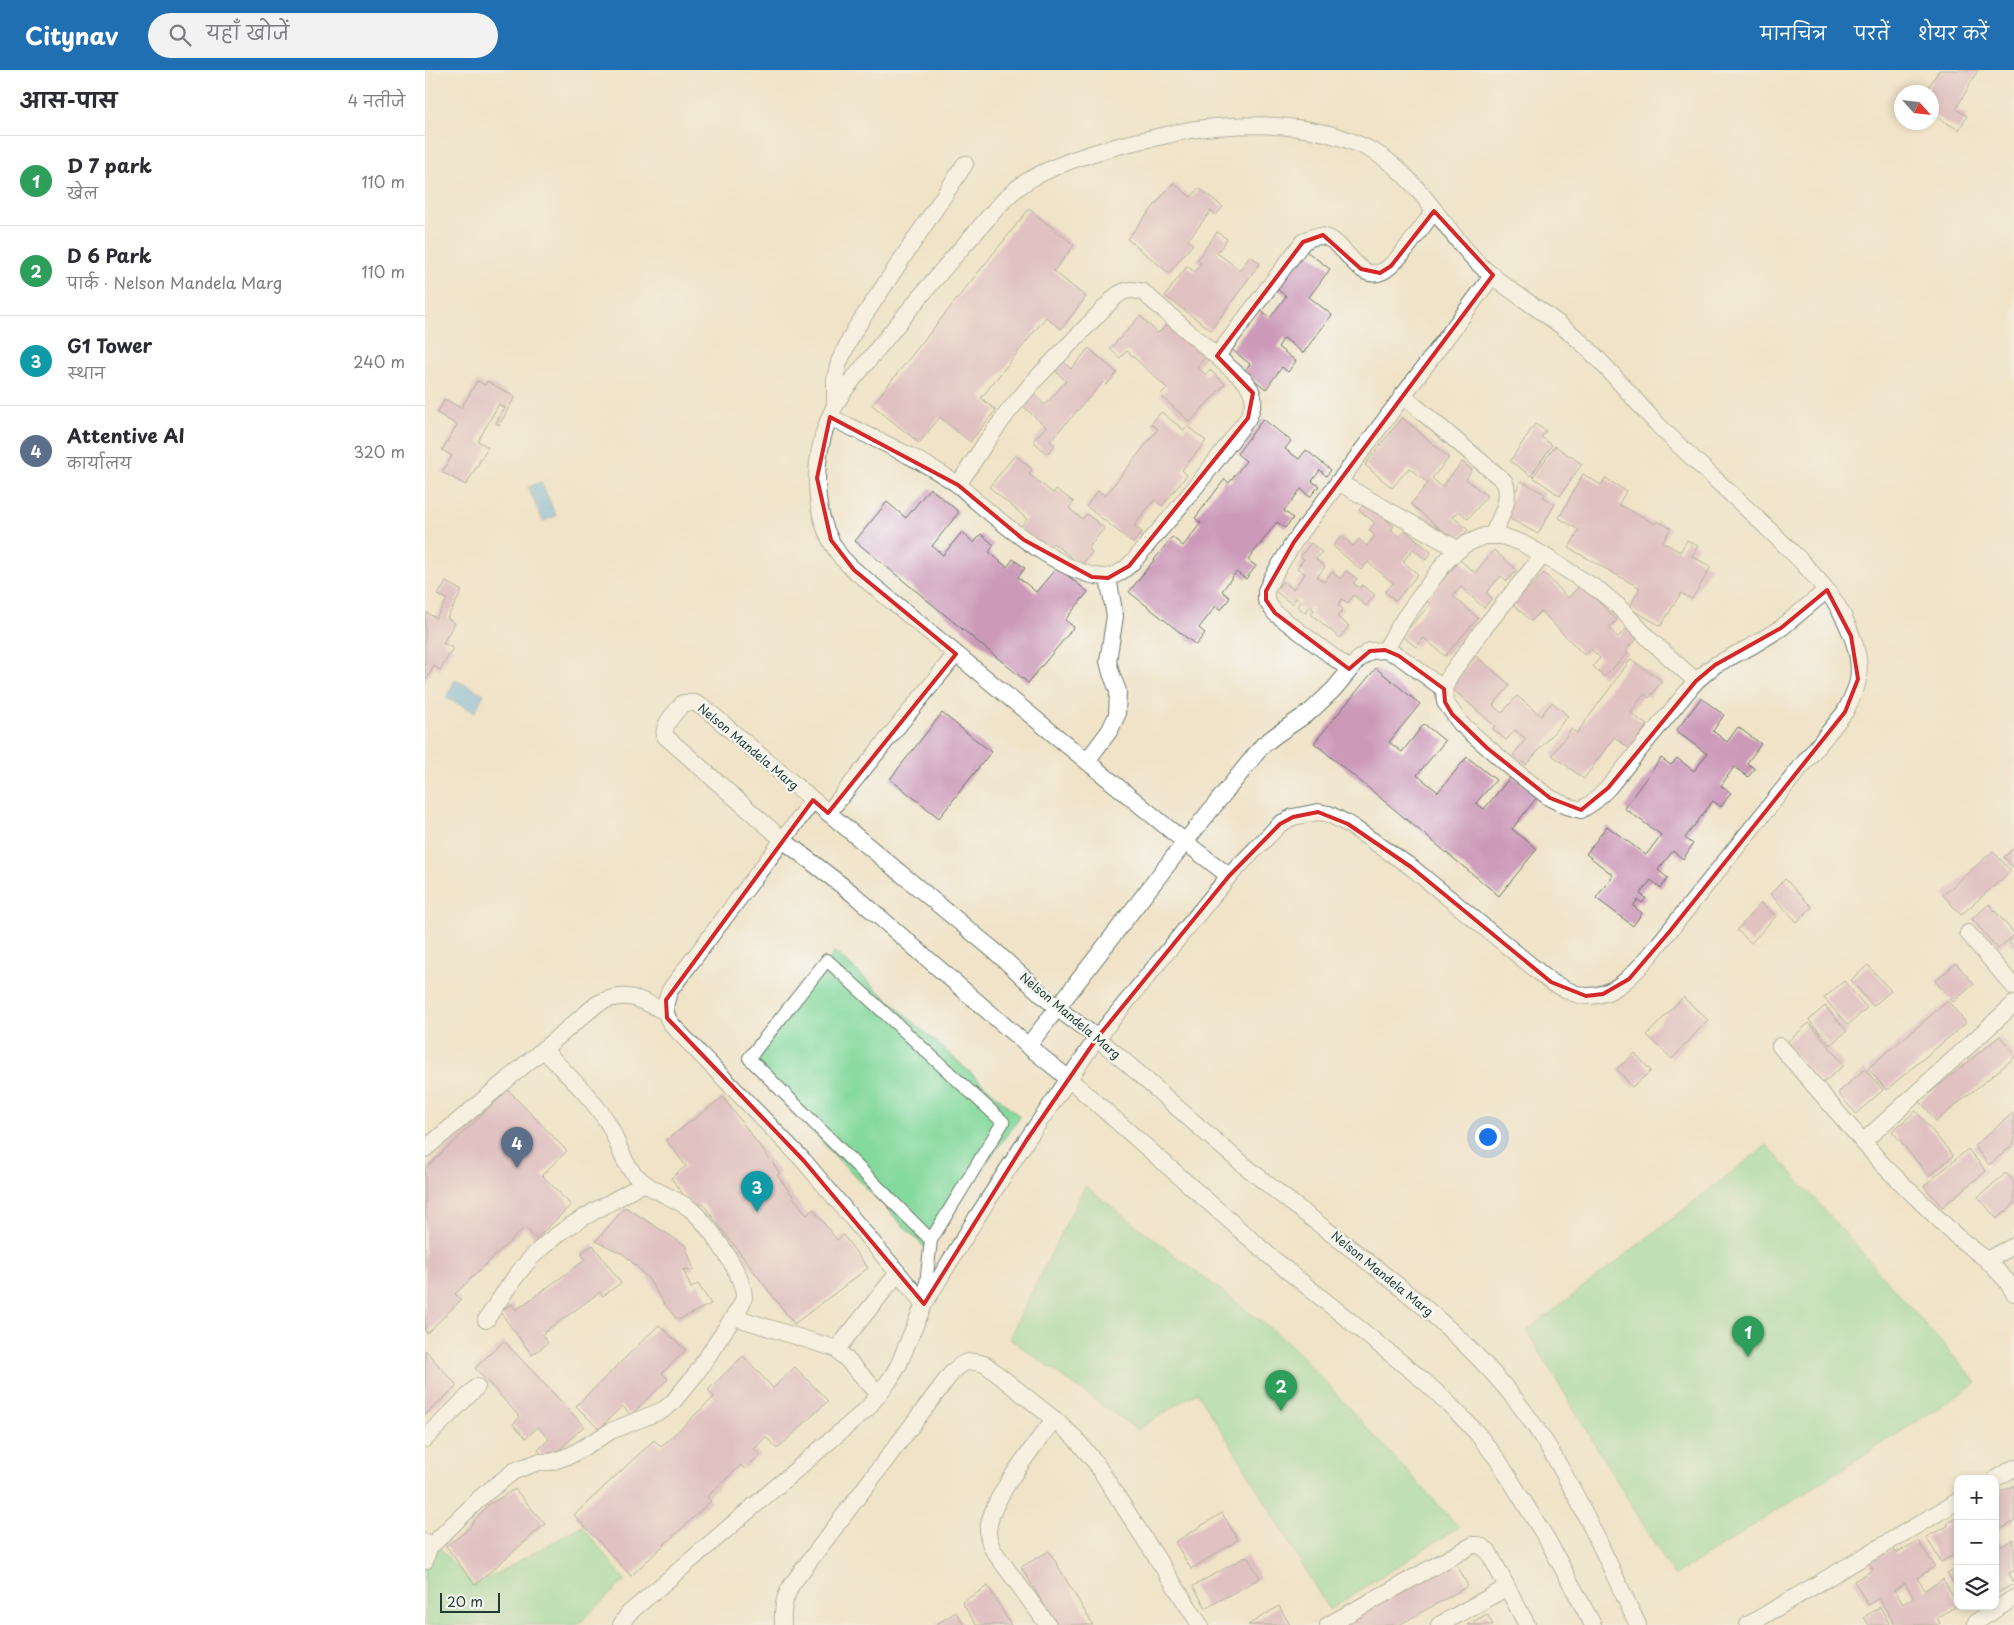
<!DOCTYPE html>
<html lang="hi">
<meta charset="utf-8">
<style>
:root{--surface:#fff;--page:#f2f2f3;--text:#2b2b33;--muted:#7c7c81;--line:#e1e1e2;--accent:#1f6fb2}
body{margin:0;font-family:"Playpen Sans","Playpen Sans Deva",sans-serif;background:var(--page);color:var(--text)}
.controls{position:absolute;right:15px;bottom:15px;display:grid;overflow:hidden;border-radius:10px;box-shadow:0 2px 8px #0003}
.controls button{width:45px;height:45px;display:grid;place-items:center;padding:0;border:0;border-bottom:1px solid var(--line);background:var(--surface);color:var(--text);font:25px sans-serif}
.compass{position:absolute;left:1469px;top:15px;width:45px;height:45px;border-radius:50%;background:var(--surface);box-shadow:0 2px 8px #0003;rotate:117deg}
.scale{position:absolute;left:15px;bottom:12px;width:60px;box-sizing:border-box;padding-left:5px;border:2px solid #1f3d34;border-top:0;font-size:14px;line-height:18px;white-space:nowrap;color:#1f3d34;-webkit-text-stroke:4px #f6f6f2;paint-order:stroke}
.you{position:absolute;left:1062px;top:1066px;width:18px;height:18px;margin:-12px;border:4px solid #fff;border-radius:50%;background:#1a73e8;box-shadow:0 0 0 8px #1a73e833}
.badge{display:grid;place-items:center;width:32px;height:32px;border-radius:50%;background:var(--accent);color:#fff;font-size:16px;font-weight:700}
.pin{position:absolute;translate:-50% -41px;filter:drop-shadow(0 1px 2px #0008)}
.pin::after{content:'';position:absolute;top:26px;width:18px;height:15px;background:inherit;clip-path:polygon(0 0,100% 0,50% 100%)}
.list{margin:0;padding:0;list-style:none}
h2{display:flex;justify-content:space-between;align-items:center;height:65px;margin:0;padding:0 20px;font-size:21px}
h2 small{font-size:16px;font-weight:400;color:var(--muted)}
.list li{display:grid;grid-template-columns:32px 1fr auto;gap:15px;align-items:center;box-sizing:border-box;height:90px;padding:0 20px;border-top:1px solid var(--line)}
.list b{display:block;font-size:19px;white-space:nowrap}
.list p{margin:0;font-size:16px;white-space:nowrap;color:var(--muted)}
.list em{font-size:16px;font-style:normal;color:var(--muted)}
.icon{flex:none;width:28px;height:28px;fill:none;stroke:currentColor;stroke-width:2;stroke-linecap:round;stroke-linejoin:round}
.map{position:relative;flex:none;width:1589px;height:1555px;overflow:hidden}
header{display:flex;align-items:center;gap:30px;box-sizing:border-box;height:70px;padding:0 25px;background:var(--accent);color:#fff}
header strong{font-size:24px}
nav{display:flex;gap:28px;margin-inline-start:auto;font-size:18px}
.search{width:350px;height:45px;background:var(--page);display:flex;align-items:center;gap:12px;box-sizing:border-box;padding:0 18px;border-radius:28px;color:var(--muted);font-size:19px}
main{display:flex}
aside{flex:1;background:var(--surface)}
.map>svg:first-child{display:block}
.green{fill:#84d99c;stroke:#528b68}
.water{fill:#6bb6e4;stroke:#457a8c}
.building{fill:#cc99b9;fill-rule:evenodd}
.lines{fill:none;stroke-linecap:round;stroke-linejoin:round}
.pedestrian-casing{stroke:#687768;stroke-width:14}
.minor-casing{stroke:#687768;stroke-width:18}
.pedestrian{stroke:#fff;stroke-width:12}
.minor{stroke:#fff;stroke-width:16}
.marked{fill:none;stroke:#d62828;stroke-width:4;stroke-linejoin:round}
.labels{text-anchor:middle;stroke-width:4.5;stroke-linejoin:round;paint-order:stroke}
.street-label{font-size:12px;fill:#1f3d34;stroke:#f6f6f2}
</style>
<header>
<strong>Citynav</strong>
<div class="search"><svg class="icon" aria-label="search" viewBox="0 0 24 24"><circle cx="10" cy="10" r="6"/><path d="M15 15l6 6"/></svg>यहाँ खोजें</div>
<nav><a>मानचित्र</a><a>परतें</a><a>शेयर करें</a></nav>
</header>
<main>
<aside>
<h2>आस-पास<small>4 नतीजे</small></h2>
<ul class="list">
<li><span class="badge" style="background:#2e9e5b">1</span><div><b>D 7 park</b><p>खेल</p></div><em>110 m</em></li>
<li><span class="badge" style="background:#2e9e5b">2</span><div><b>D 6 Park</b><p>पार्क · Nelson Mandela Marg</p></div><em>110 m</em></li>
<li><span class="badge" style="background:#0f9aa8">3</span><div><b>G1 Tower</b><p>स्थान</p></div><em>240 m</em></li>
<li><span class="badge" style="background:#5c6f8a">4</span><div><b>Attentive AI</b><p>कार्यालय</p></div><em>320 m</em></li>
</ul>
</aside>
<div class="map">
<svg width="1589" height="1555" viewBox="0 0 1589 1555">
<rect width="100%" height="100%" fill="#f6f6f2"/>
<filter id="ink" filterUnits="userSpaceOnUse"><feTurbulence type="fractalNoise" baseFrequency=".02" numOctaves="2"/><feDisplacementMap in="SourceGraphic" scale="10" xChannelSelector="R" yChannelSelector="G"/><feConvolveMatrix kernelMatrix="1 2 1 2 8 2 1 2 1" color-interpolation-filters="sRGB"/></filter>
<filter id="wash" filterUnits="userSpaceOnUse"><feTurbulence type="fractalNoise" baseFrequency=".0096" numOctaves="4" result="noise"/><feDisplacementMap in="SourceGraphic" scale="20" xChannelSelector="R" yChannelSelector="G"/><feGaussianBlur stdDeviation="1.12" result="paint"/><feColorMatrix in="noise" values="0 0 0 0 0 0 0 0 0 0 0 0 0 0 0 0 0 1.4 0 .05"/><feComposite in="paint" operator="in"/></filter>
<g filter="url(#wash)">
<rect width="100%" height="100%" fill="#f0e3c8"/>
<g class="green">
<path d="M410 882 595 1047 499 1177 319 992Z"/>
<path d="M1342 1075 1552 1313 1249 1506 1102 1261Z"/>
<path d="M660 1116 863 1272 1034 1457 904 1540 816 1391 772 1322 712 1360 584 1268Z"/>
<path d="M157 1456 200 1510 152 1555H0V1462L49 1516Z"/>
</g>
<g class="water">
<path d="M116 412 131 446 118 451 103 417Z"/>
<path d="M30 610 59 624 50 642 21 628Z"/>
</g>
<g id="blocks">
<g class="building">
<path d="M1514 0H1553L1531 39 1542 46 1534 60 1506 44V22H1501Z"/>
<path d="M748 113 766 127 774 118 798 137 791 145 786 141 763 170 768 174 744 203 702 169Z"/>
<path d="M604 139 649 175 629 201 661 227 636 259 621 247 556 328 571 340 545 372 515 347 494 373 447 335Z"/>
<path d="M792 162 802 169 792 183 815 200 825 186 835 193 786 260 740 226 762 196 770 202 776 193 772 190Z"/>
<path d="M881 181 905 199 884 227 907 245 878 283 859 268 853 277 871 291 863 302 857 297 841 319 819 302 825 294 806 279 836 241 845 248 861 226 852 219Z"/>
<path d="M715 246 733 263 745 251 782 285 772 297 781 305 785 300 800 314 765 352 735 325 742 318 702 281 695 288 685 279Z"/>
<path d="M664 278 692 303 681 315 678 312 625 371 630 375 622 384 608 371 621 357 596 334 607 323 620 335 641 311 628 299 637 290 646 299Z"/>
<path d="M52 311 60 315 62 311 90 327 74 355 71 353 80 338 74 334 53 371 63 377 41 415 17 402 27 386 17 380 32 355 12 343 20 329 36 338Z"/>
<path d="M736 342 759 360 762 356 781 371 757 400 762 405 737 436 729 430 709 456 717 462 708 473 661 436 673 421 680 426 733 359 726 354Z"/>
<path d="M977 347 1024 388 1007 408 1017 417 1037 392 1047 400 1041 409 1062 426 1043 449 1034 441 1028 447 1043 460 1032 473 986 434 1003 413 984 398 967 418 940 395Z"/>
<path d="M838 349 866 371 860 379 874 389 881 380 906 400 901 406 895 400 887 411 894 416 885 427 876 419 859 441 868 448 860 458 852 452 823 490 831 496 821 509 811 502 797 521 805 528 796 540 791 536 774 558 780 563 771 575 704 522 747 467 758 476 776 453 770 448 800 409 804 413 821 391 812 384Z"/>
<path d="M1110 354 1121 361 1116 367 1127 375 1106 406 1085 391Z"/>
<path d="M1130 376 1157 394 1135 426 1108 407Z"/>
<path d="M590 385 607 399 604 404 628 423 631 419 649 432 644 438 657 449 662 444 679 458 663 479 667 482 656 495 628 473 621 480 594 458 602 449 564 417Z"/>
<path d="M1158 404 1176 415 1180 408 1201 421 1194 434 1230 454 1232 451 1246 458 1238 472 1255 482 1262 470 1273 476 1267 486 1286 497 1267 529 1256 523 1236 556 1204 538 1215 518 1144 478 1154 460 1134 448Z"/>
<path d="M1096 411 1120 424 1118 427 1130 434 1113 464 1078 445Z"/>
<path d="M505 418 534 442 507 476 518 485 537 462 549 473 556 464 569 475 564 482 582 497 588 489 600 498 593 507 611 522 632 497 663 522 640 550 649 557 603 613 430 471 462 432 481 448Z"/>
<path d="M941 433 969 456 966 460 975 467 980 460 1006 482 1001 490 988 479 978 492 993 504 971 531 960 522 968 513 943 492 936 500 908 476 916 466 928 476 934 469 942 476 950 466 944 460 950 453 934 440Z"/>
<path d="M886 473 897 482 891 489 900 497 892 507 899 512 907 502 915 509 921 501 932 509 928 513 935 518 937 515 950 525 941 536 929 525 923 533 917 529 913 535 918 539 912 547 924 556 915 568 886 544 889 540 885 536 880 543 872 536 876 532 871 528 867 534 850 521 858 511 868 519 880 504 872 498 879 489 875 487Z"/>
<path d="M1069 480 1092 500 1082 511 1076 506 1061 523 1067 528 1059 538 1036 517 1028 526 1053 548 1020 586 999 568 991 577 977 566 1005 534 1001 530 1035 490 1050 503Z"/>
<path d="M1119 503 1143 528 1156 515 1192 550 1184 558 1193 567 1201 559 1212 569 1200 580 1203 583 1179 607 1168 596 1175 588 1165 578 1159 585 1116 541 1106 551 1088 534Z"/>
<path d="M21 512 37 521 22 548 30 553 18 573 28 578 15 600 9 596 0 612V542L11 548 22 529 13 525Z"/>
<path d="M1051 586 1085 615 1068 635 1077 643 1092 626 1116 646 1127 632 1143 646 1101 695 1088 685 1101 669 1090 660 1081 670 1068 659 1070 656 1025 617Z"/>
<path d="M1206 589 1237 611 1224 628 1219 624 1205 643 1222 655 1205 679 1189 667 1159 709 1127 685 1146 659 1152 663Z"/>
<path d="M951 598 995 634 964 672 977 682 999 654 1020 671 992 705 1013 722 1042 687 1071 710 1051 733 1059 739 1087 705 1113 726 1087 759 1112 779 1074 826 889 673Z"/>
<path d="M1276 628 1299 645 1288 661 1302 672 1313 657 1336 674 1322 693 1330 699 1323 707 1309 697 1296 716 1306 723 1296 737 1288 731 1260 768 1268 774 1258 789 1248 781 1233 800 1243 808 1236 818 1226 810 1215 824 1221 828 1217 833 1213 830 1208 836 1217 843 1208 856 1171 828 1188 805 1161 784 1182 756 1221 785 1236 765 1199 738 1236 688 1246 695 1252 688 1269 701 1282 684 1251 661Z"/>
<path d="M517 643 566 682 514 748 465 709Z"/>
<path d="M1589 778V798L1579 787Z"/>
<path d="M1568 781 1586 801 1536 845 1518 825Z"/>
<path d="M1360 809 1387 837 1372 852 1345 824Z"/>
<path d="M1336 833 1351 846 1326 873 1312 860Z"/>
<path d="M1564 834 1589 863V865L1573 879 1547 849Z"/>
<path d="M1589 868V878L1584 872Z"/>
<path d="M1531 893 1549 914 1528 932 1510 911Z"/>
<path d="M1443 895 1466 921 1448 936 1426 910Z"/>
<path d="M1419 911 1442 938 1423 955 1399 928Z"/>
<path d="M1258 927 1283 950 1247 989 1222 965Z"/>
<path d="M1523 931 1541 953 1461 1020 1443 998Z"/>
<path d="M1400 936 1422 961 1405 975 1384 950Z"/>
<path d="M1384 953 1419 995 1397 1014 1360 974Z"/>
<path d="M1575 966 1589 984V988L1511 1051 1495 1031Z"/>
<path d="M1210 983 1226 1001 1207 1017 1192 999Z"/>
<path d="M1440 999 1458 1020 1431 1044 1413 1023Z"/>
<path d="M83 1020 142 1081 117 1105 146 1135 111 1169 100 1157 30 1224 36 1230 2 1263 0 1261V1099Z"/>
<path d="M298 1027 355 1103 352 1105 382 1145 388 1139 412 1170 418 1165 443 1198 369 1254 277 1133 269 1139 246 1108 261 1096 241 1070Z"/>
<path d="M1491 1041 1528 1086 1504 1106 1467 1061Z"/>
<path d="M1589 1042V1074L1564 1095 1549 1076Z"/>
<path d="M1543 1079 1561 1101 1517 1137 1499 1116Z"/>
<path d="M1581 1103 1589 1112V1134L1572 1149 1553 1127Z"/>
<path d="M200 1137 260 1175 269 1200 258 1199 266 1218 273 1214 286 1234 253 1250 239 1234 223 1208 200 1185 171 1171Z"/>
<path d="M168 1175 196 1213 178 1226 175 1222 117 1264 123 1273 107 1285 75 1242 87 1234 91 1240 160 1190 156 1183Z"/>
<path d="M234 1255 261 1280 237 1303 243 1309 206 1345 197 1336 174 1359 151 1336Z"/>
<path d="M79 1271 159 1356 123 1391 113 1380 124 1369 113 1357 101 1368 88 1354 95 1347 50 1298Z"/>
<path d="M0 1280 32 1316 0 1345Z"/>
<path d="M318 1286 348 1318 370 1297 403 1331 352 1379 341 1367 329 1379 335 1385 320 1399 316 1395 282 1427 286 1431 206 1506 149 1445 229 1370 236 1377 289 1327 283 1320Z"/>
<path d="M1589 1415V1452L1570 1462V1425Z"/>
<path d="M90 1419 120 1454 50 1515 21 1476 40 1462 63 1435Z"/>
<path d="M797 1443 813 1470 766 1499 750 1472Z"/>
<path d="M1533 1447V1482L1516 1492 1501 1467 1523 1456 1522 1453Z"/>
<path d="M1570 1465 1576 1476 1589 1469V1501L1584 1503 1589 1514 1570 1524Z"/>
<path d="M1493 1471 1510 1496 1492 1508 1500 1520 1518 1509 1533 1535 1512 1548 1515 1553 1511 1555H1470L1454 1528 1443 1535 1429 1511 1448 1500 1444 1492 1468 1478 1471 1483ZM1480 1513 1489 1527 1478 1534 1469 1520Z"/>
<path d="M624 1481 668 1555H631L596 1497Z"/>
<path d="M822 1486 835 1508 781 1538 768 1516Z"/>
<path d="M1029 1489 1043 1516 974 1555H910Z"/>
<path d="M1533 1497V1521L1522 1503Z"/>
<path d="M563 1516 586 1555H551L537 1532Z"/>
<path d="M854 1536 865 1555H823Z"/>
<path d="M1455 1537 1465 1555H1444L1439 1547Z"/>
<path d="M531 1542 539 1555H510Z"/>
<path d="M1062 1544 1068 1555H1042Z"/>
</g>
</g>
</g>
<g filter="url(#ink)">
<use href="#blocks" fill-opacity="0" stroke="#687768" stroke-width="1"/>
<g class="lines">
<g class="pedestrian-casing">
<path id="pedestrian" d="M499 1231 506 1170 578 1052 402 890 324 988 506 1170"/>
</g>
<g class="minor-casing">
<g id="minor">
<path d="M792 286 878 172C916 146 925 214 956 202 971 197 998 155 1009 141"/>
<path d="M977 325 1079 411C1088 429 1074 449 1067 466"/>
<path d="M410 335V309L414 292 429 261 540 94"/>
<path d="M405 347C447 368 493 387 532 414 539 419 545 426 552 432 578 454 658 521 692 504 706 497 716 482 726 470 761 431 792 390 823 348 830 332 831 327 821 312L718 222C707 219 701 219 691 226L609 311 583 342 561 372 533 415"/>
<path d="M913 412 1034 480"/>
<path d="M1118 485 1059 558 1025 605 1019 619 1020 632 1036 654 1090 701 1125 728 1142 736 1156 740 1170 731 1183 718 1271 611 1290 595 1325 577 1356 558 1402 520"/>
<path d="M960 580 980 547 1021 491 1039 475 1059 466H1077L1097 473 1118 485 1175 521 1193 536 1224 569 1271 611"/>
<path d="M924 599 850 543 841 530V521L847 508 869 472 1068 205"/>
<path d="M662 691 685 660 692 645 693 621 686 603 683 591 690 546 683 508"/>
<path d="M388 730 245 920C239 935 238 944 248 956L379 1091 499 1234"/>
<path d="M403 743 531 584"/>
<path d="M1543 863 1589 917"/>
<path d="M603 976 760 772 838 675 851 665 886 641 909 619 933 590 945 581 960 580 974 586 1019 619"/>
<path d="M1355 976 1458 1095 1531 1166 1562 1190 1581 1210 1589 1223"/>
<path d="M1438 1072 1589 934"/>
<path d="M0 1079 172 934C199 920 214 928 240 942"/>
<path d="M1562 1190 1589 1176"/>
<path d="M309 1247 412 1279 473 1203"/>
<path d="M61 1250C76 1228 90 1204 109 1185 139 1154 183 1135 219 1113"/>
<path d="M412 1279 454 1324"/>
<path d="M0 1369 52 1317"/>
<path d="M1570 1409 1589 1398"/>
<path d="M0 1472 5 1474 9 1473 56 1427 89 1401 113 1392H126L146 1385 186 1361 238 1340 247 1333 271 1304 315 1237C317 1234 318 1230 319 1227 319 1204 281 1151 264 1138 246 1126 224 1120 209 1104 196 1090 193 1070 183 1053 166 1026 140 1003 118 979"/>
<path d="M0 1491 5 1474"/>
<path d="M196 1555 203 1544 442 1339 464 1311 473 1296 499 1234 552 1147 601 1071 672 968 804 806 855 754 868 747 893 742 904 744 923 754 986 797 1126 912C1137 917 1150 926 1162 926 1189 927 1209 904 1225 885L1420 642C1425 632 1431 621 1433 610 1437 588 1426 561 1416 542 1406 523 1391 508 1377 492 1354 469 1330 446 1306 424 1282 401 1257 379 1234 356 1208 329 1185 299 1157 273 1126 244 1087 225 1056 196 1020 162 994 108 951 83 898 52 830 52 772 59 756 61 739 66 723 69 682 78 641 89 604 110 582 123 565 146 549 164 503 215 461 268 418 322 388 368 381 436 413 483 417 489 424 495 429 500L760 772 804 806"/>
<path d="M358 1555C357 1539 359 1528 367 1514L525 1305C536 1292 545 1288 561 1295L629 1349 650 1368 670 1392 775 1555"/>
<path d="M623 1555 568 1480C565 1474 563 1468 563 1461 565 1428 610 1376 629 1349"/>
<path d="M903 1555 1048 1475H1054L1063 1481 1102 1555"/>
<path d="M1014 1555 1081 1518"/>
<path d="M1168 1555 1123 1471 1073 1390 1051 1362 1024 1334 999 1311 847 1188 644 1009 603 976 428 824 358 770 240 666C237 654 251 642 258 633H270L281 639C375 720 470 799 566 878 590 898 611 921 635 940 647 950 660 958 672 968 720 1007 765 1051 813 1090 905 1168 1013 1233 1089 1328 1142 1394 1176 1479 1213 1555"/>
<path d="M1323 1555 1533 1431"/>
<path d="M1551 1555V1552L1589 1528"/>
</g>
</g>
<use href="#pedestrian" class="pedestrian"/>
<use href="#minor" class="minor"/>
</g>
</g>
<path d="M0 0H1589V1555H0ZM1009 141 1068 205 869 472 841 521V530L850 543 924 599 945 581 960 580 974 586 1019 619 1020 632 1027 644 1062 678 1125 728 1156 740 1183 718 1271 611 1290 595 1356 558 1402 520 1426 566 1433 609 1420 642 1245 861 1204 909 1178 924 1161 926 1126 912 986 797 923 754 893 742 868 747 855 754 804 806 672 968 601 1071 499 1234 379 1091 242 948 241 930 388 730 403 743 531 584 429 500 406 470 392 408 405 347 533 415 599 470 667 507 683 508 704 496 823 348 828 323 792 286 878 172 898 165 936 199 955 203 966 196Z" fill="#f0e3c8" fill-opacity=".55" fill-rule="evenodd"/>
<path class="marked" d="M1009 141 1068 205 869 472 841 521V530L850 543 924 599 945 581 960 580 974 586 1019 619 1020 632 1027 644 1062 678 1125 728 1156 740 1183 718 1271 611 1290 595 1356 558 1402 520 1426 566 1433 609 1420 642 1245 861 1204 909 1178 924 1161 926 1126 912 986 797 923 754 893 742 868 747 855 754 804 806 672 968 601 1071 499 1234 379 1091 242 948 241 930 388 730 403 743 531 584 429 500 406 470 392 408 405 347 533 415 599 470 667 507 683 508 704 496 823 348 828 323 792 286 878 172 898 165 936 199 955 203 966 196Z"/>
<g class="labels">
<g class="street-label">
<text transform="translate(323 677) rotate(40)" y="4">Nelson Mandela Marg</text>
<text transform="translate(645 946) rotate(40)" y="4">Nelson Mandela Marg</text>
<text transform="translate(957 1204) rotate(39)" y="4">Nelson Mandela Marg</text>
</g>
</g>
</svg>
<div class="controls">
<button>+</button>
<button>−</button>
<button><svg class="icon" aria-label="layers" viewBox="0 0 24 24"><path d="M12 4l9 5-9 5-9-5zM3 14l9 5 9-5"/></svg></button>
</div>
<svg class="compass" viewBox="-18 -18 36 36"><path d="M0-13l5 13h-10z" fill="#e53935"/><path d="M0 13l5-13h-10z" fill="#7c7c81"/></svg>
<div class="scale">20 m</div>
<div class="you"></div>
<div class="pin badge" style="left:1323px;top:1287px;background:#2e9e5b">1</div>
<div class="pin badge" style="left:856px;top:1341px;background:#2e9e5b">2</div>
<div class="pin badge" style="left:332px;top:1142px;background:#0f9aa8">3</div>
<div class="pin badge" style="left:92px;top:1098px;background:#5c6f8a">4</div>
</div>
</main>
